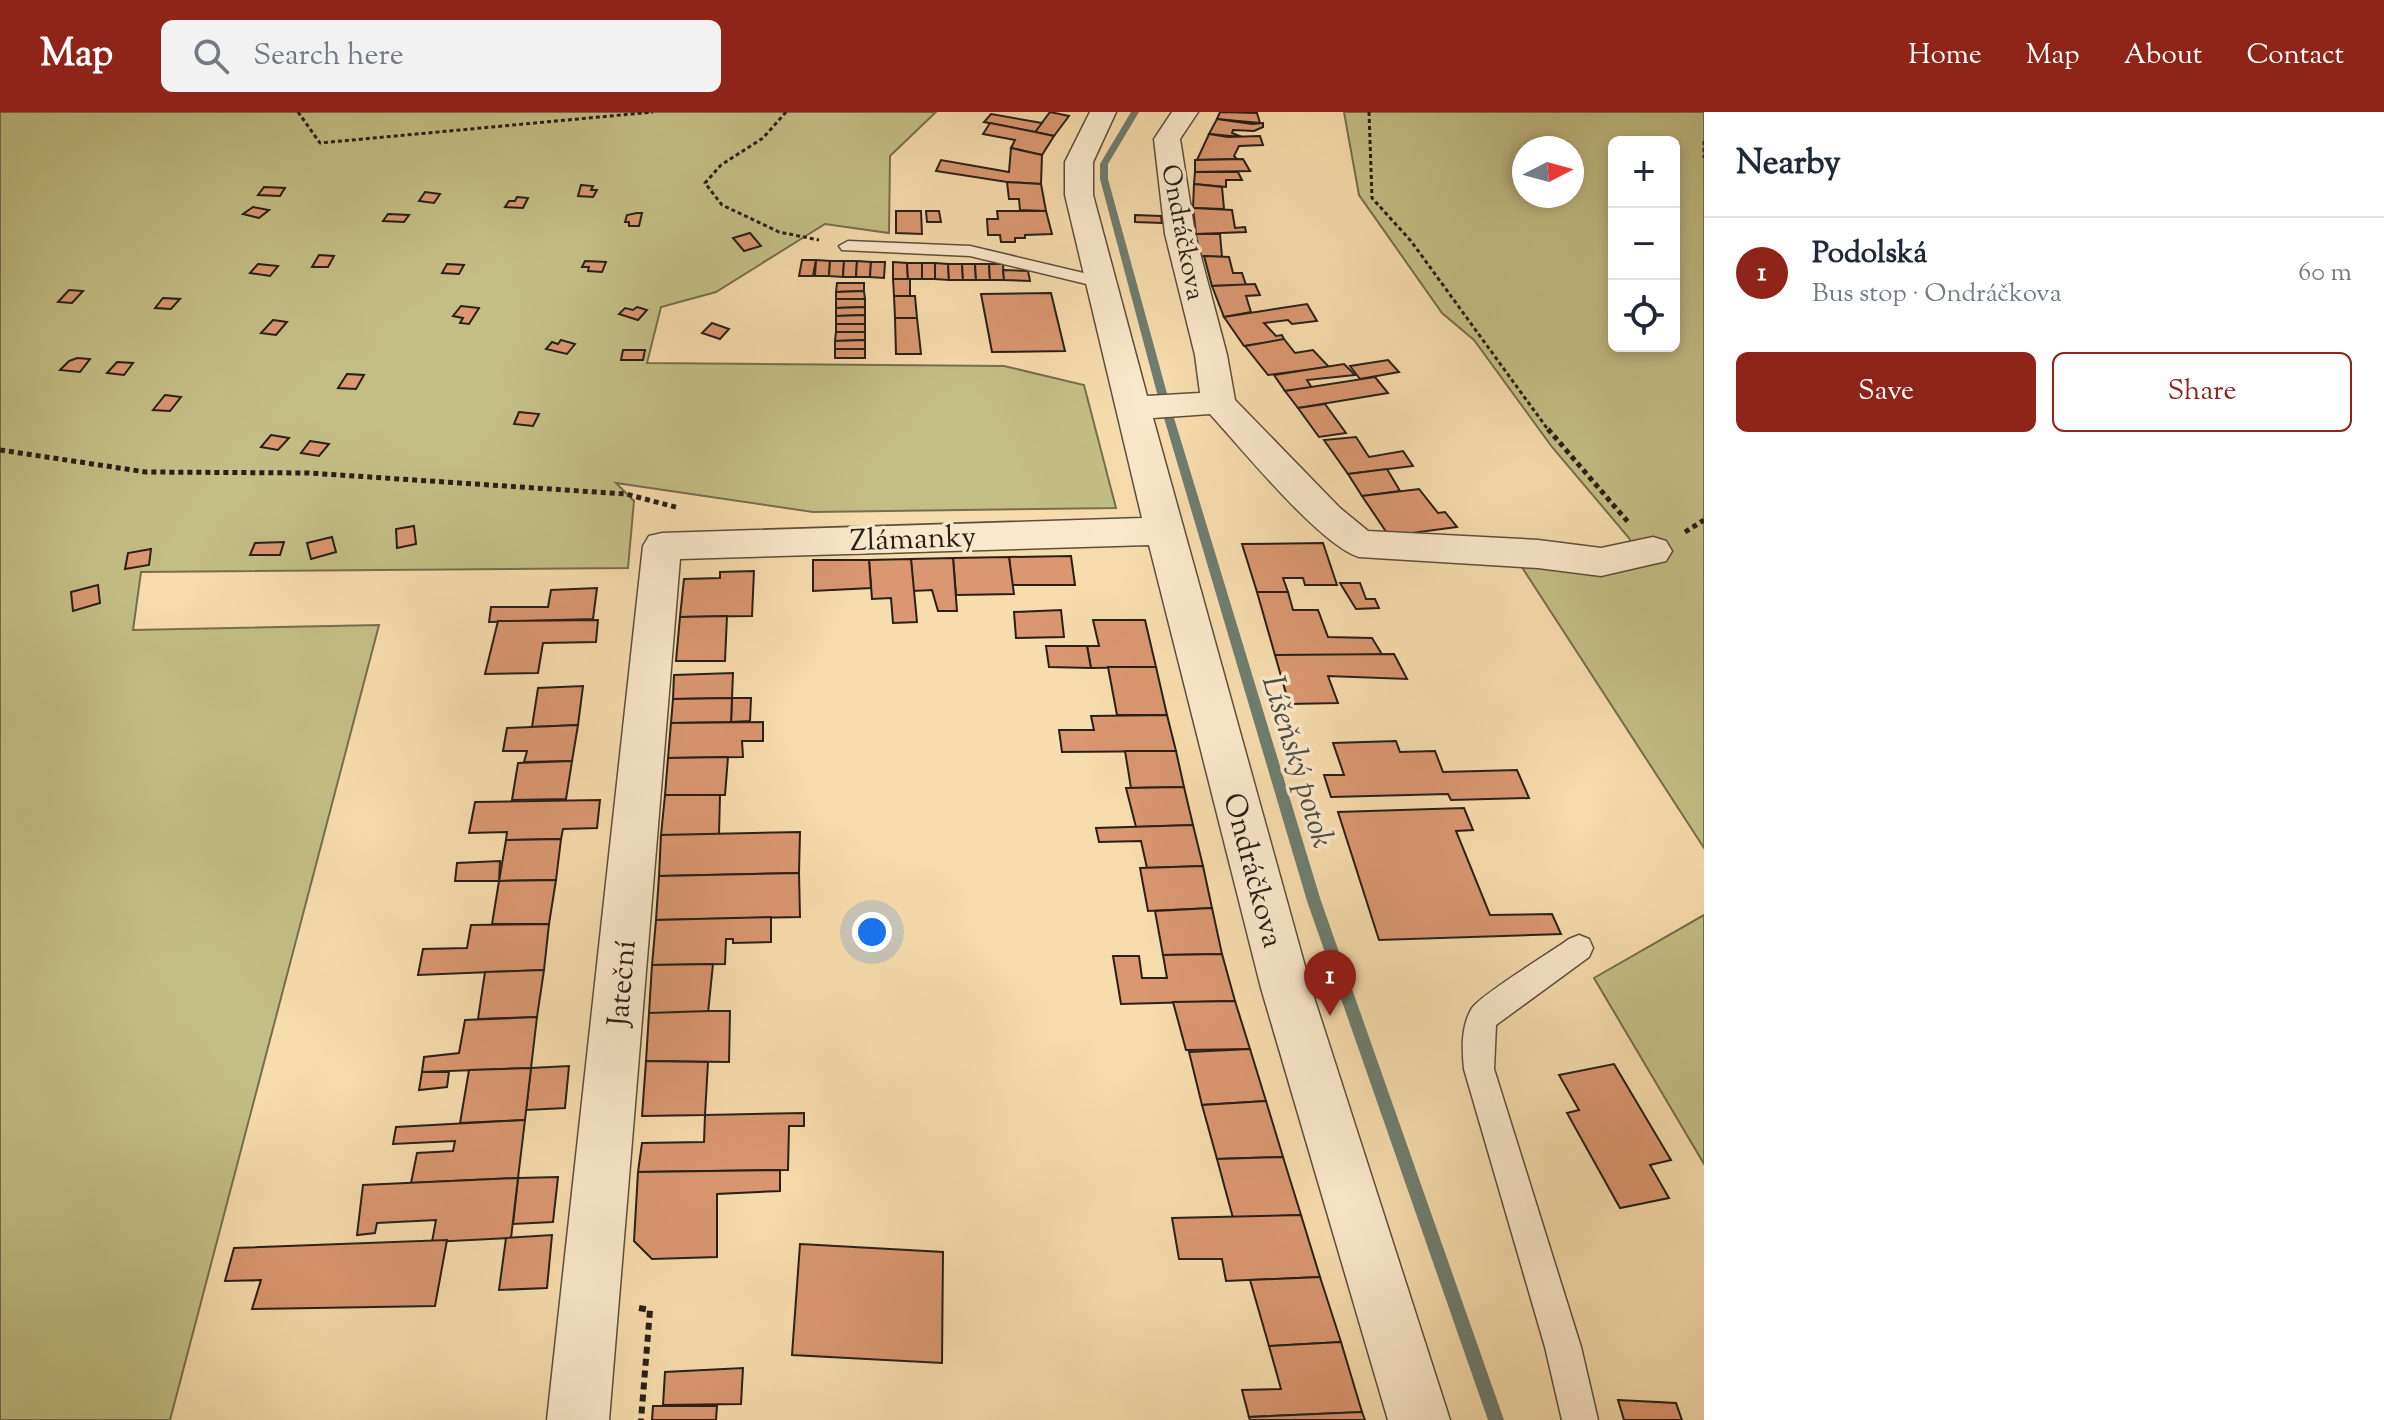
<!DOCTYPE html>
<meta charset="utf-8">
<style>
:root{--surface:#fff;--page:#f2f2f3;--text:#1f2937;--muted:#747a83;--line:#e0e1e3;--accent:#8f2418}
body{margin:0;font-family:"Sorts Mill Goudy",serif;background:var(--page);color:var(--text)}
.controls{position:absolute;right:24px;top:24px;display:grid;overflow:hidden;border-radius:12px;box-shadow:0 4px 12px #0003}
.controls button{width:72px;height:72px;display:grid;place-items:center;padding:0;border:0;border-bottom:2px solid var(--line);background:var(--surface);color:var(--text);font:40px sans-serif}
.compass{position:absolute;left:1512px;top:24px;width:72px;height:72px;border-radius:50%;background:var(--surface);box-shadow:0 4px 12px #0003;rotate:84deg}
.you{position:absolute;left:872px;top:820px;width:28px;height:28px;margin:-20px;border:6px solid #fff;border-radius:50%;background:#1a73e8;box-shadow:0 0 0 12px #1a73e833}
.badge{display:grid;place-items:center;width:52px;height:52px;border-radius:50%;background:var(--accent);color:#fff;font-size:26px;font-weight:700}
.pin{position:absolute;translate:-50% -66px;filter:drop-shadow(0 2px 4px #0008)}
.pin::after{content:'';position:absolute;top:42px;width:28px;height:24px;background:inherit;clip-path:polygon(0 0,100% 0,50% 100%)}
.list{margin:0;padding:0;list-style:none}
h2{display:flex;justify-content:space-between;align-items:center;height:104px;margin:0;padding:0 32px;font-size:34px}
h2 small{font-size:26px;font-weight:400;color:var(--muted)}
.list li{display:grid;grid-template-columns:52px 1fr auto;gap:24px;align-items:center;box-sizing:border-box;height:112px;padding:0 32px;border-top:2px solid var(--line)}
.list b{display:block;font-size:30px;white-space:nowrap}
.list p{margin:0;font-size:26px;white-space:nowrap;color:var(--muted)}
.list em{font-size:26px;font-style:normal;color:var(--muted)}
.actions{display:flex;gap:16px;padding:24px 32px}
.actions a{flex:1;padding:18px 0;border:2px solid var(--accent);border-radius:12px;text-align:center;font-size:28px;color:var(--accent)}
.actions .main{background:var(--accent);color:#fff}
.icon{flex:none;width:44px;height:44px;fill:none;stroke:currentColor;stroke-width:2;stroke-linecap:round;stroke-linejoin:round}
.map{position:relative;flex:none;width:1704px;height:1308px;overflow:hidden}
header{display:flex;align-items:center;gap:48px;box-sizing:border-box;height:112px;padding:0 40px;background:var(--accent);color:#fff}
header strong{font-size:38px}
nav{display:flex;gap:44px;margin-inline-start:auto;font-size:28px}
.search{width:560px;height:72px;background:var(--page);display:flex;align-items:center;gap:20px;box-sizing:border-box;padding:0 28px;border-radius:12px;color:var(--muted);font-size:30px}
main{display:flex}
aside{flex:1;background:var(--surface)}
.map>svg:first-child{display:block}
.green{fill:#c3be85;stroke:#766e4e;stroke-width:2;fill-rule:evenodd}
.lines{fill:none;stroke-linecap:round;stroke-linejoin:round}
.stream{fill:#6e7d6f;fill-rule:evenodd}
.building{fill:#da9771;stroke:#281f17;stroke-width:2}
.service-casing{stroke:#5c4e3c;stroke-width:3}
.minor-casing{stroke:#5c4e3c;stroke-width:3}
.path-far2{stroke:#281f17;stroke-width:3;stroke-dasharray:4 3;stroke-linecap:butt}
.path-far1{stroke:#281f17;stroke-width:5;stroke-dasharray:5 4;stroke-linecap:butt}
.path{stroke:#281f17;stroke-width:6;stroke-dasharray:7 5;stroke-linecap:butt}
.service{fill:#fae8ca;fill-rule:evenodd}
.minor{fill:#fae8ca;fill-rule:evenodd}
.labels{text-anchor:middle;stroke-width:7;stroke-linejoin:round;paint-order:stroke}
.far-street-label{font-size:26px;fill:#281f17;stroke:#fae8ca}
.street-label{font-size:30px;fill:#281f17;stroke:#fae8ca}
.water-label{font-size:32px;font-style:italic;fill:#4b4e43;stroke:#fae8ca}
</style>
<header>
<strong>Map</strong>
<div class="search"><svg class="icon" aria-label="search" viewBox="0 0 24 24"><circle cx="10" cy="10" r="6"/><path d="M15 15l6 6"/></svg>Search here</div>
<nav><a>Home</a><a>Map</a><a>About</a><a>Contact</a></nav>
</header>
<main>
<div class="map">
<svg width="1704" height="1308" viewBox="0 0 1704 1308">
<rect width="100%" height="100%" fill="#f7dcad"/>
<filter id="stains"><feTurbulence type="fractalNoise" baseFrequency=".0025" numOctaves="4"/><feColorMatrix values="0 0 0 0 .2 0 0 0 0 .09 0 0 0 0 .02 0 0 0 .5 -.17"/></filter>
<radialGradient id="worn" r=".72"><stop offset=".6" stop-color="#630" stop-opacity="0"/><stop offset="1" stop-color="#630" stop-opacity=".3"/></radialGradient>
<g class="green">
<path d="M0 0H936L890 44 889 121 825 112 716 180 661 195 647 251 1004 254 1084 273 1116 396 813 400 616 371 634 389 628 456 141 460 133 518 379 513 170 1308H0Z"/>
<path d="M1344 0H1704V736L1516 446 1641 445 1629 426 1552 335 1474 228 1442 201 1359 83ZM1614 30H1674V234H1614ZM1524 36H1572V84H1524Z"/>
<path d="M1704 803V1052L1594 866Z"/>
</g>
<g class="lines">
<path class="stream" d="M1131 0H1139L1108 52V67L1171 296 1321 789 1504 1308H1488L1307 789 1161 296 1100 67V52Z"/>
</g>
<g class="building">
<path d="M1050 0 1069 4 1054 24 1035 20Z"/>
<path d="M1220 0 1257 1 1260 11 1217 7Z"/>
<path d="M991 2 1042 11 1035 20 984 10Z"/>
<path d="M1217 7 1252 12 1263 11V15L1254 19 1233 18 1232 21 1242 25 1209 22Z"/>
<path d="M990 11 1035 20 1054 24 1042 43 1011 36 1015 28 983 22Z"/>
<path d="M1209 22 1228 25 1260 24 1263 33 1239 34 1234 44 1237 47 1197 48Z"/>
<path d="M1011 36 1042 43 1041 72 1007 70 936 59 941 48 1009 60Z"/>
<path d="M1243 47 1250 59 1195 60V48Z"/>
<path d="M1195 60H1238L1242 68H1226V75L1194 72Z"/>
<path d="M1007 70 1041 72 1046 99 1020 98 1019 87H1009Z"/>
<path d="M1194 72 1222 75 1224 97 1193 96Z"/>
<path d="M581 73 593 74 591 78H597L593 85 578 84Z"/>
<path d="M264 75 285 76 280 84 258 83Z"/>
<path d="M425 80 440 82 434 91 419 89Z"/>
<path d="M517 85 528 86 523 96 505 95 509 89H515Z"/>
<path d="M253 95 269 98 259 106 243 102Z"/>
<path d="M1193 96 1232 98 1235 116 1245 115 1246 120 1196 122Z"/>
<path d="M896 99H921L922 122 896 121Z"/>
<path d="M926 99H939L941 110H927Z"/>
<path d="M997 99H1046L1052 122 1025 123V126H1015V130H1001L1000 123H988L987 107H998Z"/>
<path d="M637 101H642L639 114H629V110H625L627 103Z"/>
<path d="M388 102 409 103 404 110 383 109Z"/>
<path d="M1135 103 1161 104 1162 111 1135 110Z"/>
<path d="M750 121 761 134 744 139 733 126Z"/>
<path d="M1196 122H1220L1222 145 1199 144Z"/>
<path d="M319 143 334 144 328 155H312Z"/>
<path d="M1204 144 1229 145 1233 161H1242L1246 173 1212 174Z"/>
<path d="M802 148H816L813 164H799Z"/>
<path d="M816 148 830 149 829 164H815Z"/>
<path d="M585 149 606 150 602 160 588 159 589 155H582Z"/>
<path d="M830 149H844L843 165 829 164Z"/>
<path d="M844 149H857L856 165H843Z"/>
<path d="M857 149 871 150 870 165H856Z"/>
<path d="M871 150H885L884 166 870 165Z"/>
<path d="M893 150 907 151 908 167H893Z"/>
<path d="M907 151H922V167H908Z"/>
<rect x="922" y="151" width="13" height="16"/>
<path d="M935 151 948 152 949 168 935 167Z"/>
<path d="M258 152 278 154 270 164 250 161Z"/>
<path d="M447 152 464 153 459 162 442 161Z"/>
<path d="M948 152H962L963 168H949Z"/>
<path d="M962 152H975L976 168H963Z"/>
<path d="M975 152H989L990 168H976Z"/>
<path d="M989 152H1003L1004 168H990Z"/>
<path d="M1003 158 1028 159 1030 169 1004 168Z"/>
<path d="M893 167H910V184H894Z"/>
<path d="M837 171H864V179L836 180Z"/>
<path d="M1255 172 1260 183 1246 184 1251 200 1224 205 1212 174Z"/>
<path d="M69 178 83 179 72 191 58 190Z"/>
<path d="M864 179 865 187H836V180Z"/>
<path d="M1051 181 1065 239 992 240 981 182Z"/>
<path d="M894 184H915L917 206H895Z"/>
<path d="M163 186 180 187 171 197 155 196Z"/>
<path d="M836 187H865V195L836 196Z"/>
<path d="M1307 192 1317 209 1292 212 1288 208 1264 211 1276 224 1282 223 1284 227 1280 229 1244 234 1224 205Z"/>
<path d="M461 194 479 196 469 212 460 211 463 206 453 204Z"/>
<path d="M637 195 647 198 638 208 619 202 625 196 633 198Z"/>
<path d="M865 195V203L836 204V196Z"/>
<path d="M865 203V212H836V204Z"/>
<path d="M895 206H917L921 242H896Z"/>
<path d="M273 208 287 210 276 223 261 221Z"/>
<path d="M712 211 729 217 720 227 702 221Z"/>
<rect x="836" y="212" width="29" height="8"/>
<path d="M836 220H865V228L835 229Z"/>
<path d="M1284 227 1295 241 1313 238 1329 255 1268 263 1245 234Z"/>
<path d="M561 228 575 232 567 242 546 237 552 230 558 232Z"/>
<path d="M865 228V237H835V229Z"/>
<rect x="835" y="237" width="30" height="9"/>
<path d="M623 238H645L643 248H621Z"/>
<path d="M77 246 90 247 80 260 60 258 69 249Z"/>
<path d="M1388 248 1399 260 1360 267 1350 254Z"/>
<path d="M117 250 133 251 124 263 107 261Z"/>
<path d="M1344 252 1355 263 1307 268 1312 276 1285 279 1274 263Z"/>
<path d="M347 262 364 263 356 277 338 276Z"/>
<path d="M1375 265 1388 281 1298 296 1285 279Z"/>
<path d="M165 283 181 285 170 299 153 298Z"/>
<path d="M1325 292 1346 321 1319 325 1298 296Z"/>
<path d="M519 300 539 302 533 314 514 312Z"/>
<path d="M271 323 289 326 278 338 261 335Z"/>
<path d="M1356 325 1369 345 1403 339 1413 354 1348 362 1324 328Z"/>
<path d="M310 329 329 332 319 344 301 341Z"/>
<path d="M1387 357 1400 379 1362 384 1348 362Z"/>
<path d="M1419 377 1438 401 1445 400 1457 415 1389 424 1362 384Z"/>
<path d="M414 414 416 432 397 436 396 417Z"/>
<path d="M332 425 336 440 311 447 307 431Z"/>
<path d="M284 430 280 443H250L255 431Z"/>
<path d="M1323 431 1337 473H1305L1303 466H1283L1288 480H1257L1242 432Z"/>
<path d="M151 437 149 453 125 457 128 441Z"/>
<path d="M1071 444 1075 473H1012L1009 445Z"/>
<path d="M1009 445 1014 482 956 483 953 446Z"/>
<path d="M953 446 957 499H938L932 478 913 479 911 447Z"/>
<path d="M911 447 917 510 893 511 891 486 872 487 869 448Z"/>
<path d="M813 448H869L871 476 813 479Z"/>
<path d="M754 459 752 504 680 505 684 467 720 466V460Z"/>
<path d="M1340 471H1360L1366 487H1375L1379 496 1356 497Z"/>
<path d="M98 473 100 491 73 499 71 480Z"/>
<path d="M597 476 593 507 489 510 491 495H548L551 478Z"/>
<path d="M1257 480H1288L1293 498H1318L1328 525 1372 526 1383 544 1275 543Z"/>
<path d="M1061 498 1064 525 1016 526 1014 500Z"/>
<path d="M727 504 725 549H676L680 505Z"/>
<path d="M598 508 596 530 543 531 538 561 485 562 498 509Z"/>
<path d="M1093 508H1145L1156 555 1091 556 1087 534H1099Z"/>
<path d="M1046 534H1087L1091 556 1049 555Z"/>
<path d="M1394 542 1407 567 1328 564 1338 591 1289 592 1275 543Z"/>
<path d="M1108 555H1156L1167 603H1117Z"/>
<path d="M733 561 732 586 673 587 674 563Z"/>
<path d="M583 574 578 613 532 615 538 576Z"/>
<path d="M732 586H751L750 609 731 610Z"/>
<path d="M732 586 731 610 671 611 673 587Z"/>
<path d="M1167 603 1176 639 1062 640 1059 618H1094L1091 604Z"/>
<path d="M763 610V629H742L743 645 668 646 671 611Z"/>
<path d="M578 613 572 649 524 650 527 639H503L507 616Z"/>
<path d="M1396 629 1400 640 1435 639 1443 660 1517 658 1529 686 1451 688 1448 682 1331 685 1324 663H1344L1333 631Z"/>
<path d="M1125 639H1176L1184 675 1131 676Z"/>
<path d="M728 645 725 683H665L668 646Z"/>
<path d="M572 649 566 687 512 688 518 651Z"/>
<path d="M1184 675 1193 713 1136 715 1126 676Z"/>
<path d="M665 683H720L719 723H661Z"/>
<path d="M600 688 597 716 563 717 561 727 506 728 507 720 469 721 475 690Z"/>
<path d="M1464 696 1473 718 1456 719 1490 803 1552 802 1561 822 1379 828 1338 700Z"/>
<path d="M1193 713 1203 754 1147 756 1141 729 1099 730 1096 716Z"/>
<path d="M800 720 799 761 659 764 661 723Z"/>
<path d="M561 727 556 768 499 769 506 728Z"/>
<path d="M500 749 499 769H455L457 751Z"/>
<path d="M1203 754 1212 796 1148 799 1140 756Z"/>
<path d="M799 761 800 805 656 808 659 764Z"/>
<path d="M556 768 549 812H492L499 769Z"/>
<path d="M1212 796 1222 842 1163 843 1155 799Z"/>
<path d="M771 805V830L733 831V827H726L725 852 652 853 656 808Z"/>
<path d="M549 812 544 858 418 863 423 837 467 836 471 813Z"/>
<path d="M1222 842 1235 889 1121 892 1113 844H1139L1142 866H1167L1163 843Z"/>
<path d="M713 852 708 901H649L652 853Z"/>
<path d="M544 858 537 905 478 907 485 860Z"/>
<path d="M1235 889 1250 937 1186 938 1173 890Z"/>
<path d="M709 899H730L729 950 646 949 649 901Z"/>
<path d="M537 905 531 956 422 960 424 945 459 941 465 908Z"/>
<path d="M1250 937 1266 989 1202 993 1189 940Z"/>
<path d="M646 949 708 950 705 1003 642 1004Z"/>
<path d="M1614 952 1671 1048 1650 1053 1669 1086 1620 1096 1567 1001 1579 998 1559 963Z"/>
<path d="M569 954 565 996 526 998 531 956Z"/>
<path d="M531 956 525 1008 460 1011 469 958Z"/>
<path d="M422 960H449L447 975 419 978Z"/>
<path d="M1266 989 1283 1045 1217 1047 1202 993Z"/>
<path d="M804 1001V1014H789L788 1058 638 1060 642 1031 704 1030 705 1003Z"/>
<path d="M525 1008 518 1066 411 1071 417 1041 453 1039 455 1029 393 1032 396 1015Z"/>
<path d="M1283 1045 1301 1103 1233 1106 1217 1047Z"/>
<path d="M780 1058V1079L717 1082V1145L652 1147 634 1129 638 1060Z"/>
<path d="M558 1065 553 1110 513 1112 518 1066Z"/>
<path d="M518 1066 511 1126 432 1130 436 1108 377 1111 375 1121 357 1123 363 1073Z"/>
<path d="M1301 1103 1320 1165 1226 1169 1222 1147H1179L1172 1106Z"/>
<path d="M552 1123 547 1176 499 1178 506 1126Z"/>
<path d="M447 1128 435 1194 252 1197 261 1168 225 1169 234 1136Z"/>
<path d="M800 1132 943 1140 942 1251 792 1243Z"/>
<path d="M1320 1165 1341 1230 1269 1234 1250 1168Z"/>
<path d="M1341 1230 1362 1300 1249 1305 1242 1278 1281 1277 1269 1234Z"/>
<path d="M743 1256 741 1292 663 1293 665 1260Z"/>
<path d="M1618 1288 1676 1291 1682 1308H1624Z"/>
<path d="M653 1294H717L716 1308H652Z"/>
<path d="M1362 1300 1365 1308H1250L1249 1305Z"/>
</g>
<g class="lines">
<g class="service-casing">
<g id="service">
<path d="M848 129 970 134 1109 167 1112 171 1103 176 970 144 842 138 839 134Z"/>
<path d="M1579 823 1589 827 1593 836 1589 845 1496 913 1494 957 1581 1235 1598 1308H1562L1545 1235 1464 957C1462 937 1461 914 1472 896 1482 882 1551 840 1569 827Z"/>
</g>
</g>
<g class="minor-casing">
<path id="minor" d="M1090 0H1116L1093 50V83L1147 284 1200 281 1195 243 1165 122 1154 27 1172 0H1198L1180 27 1195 122 1227 243 1235 288 1340 396 1368 419 1538 428 1601 436 1653 425 1666 429 1672 439 1666 449 1601 464 1538 456 1359 445C1321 434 1241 336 1210 302L1153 306 1311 876 1450 1308H1388L1261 876 1149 433 680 447 609 1308H547L643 434 649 424 662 421 1142 406 1065 83V50Z"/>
</g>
<g class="path-far2">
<path d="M298 0 320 31 653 0"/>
<path d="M786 0 763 26 721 53 705 71 722 93 779 120 819 128"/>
<path d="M1369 0 1372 86 1411 129 1549 319"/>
<path d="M1704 29V46"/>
</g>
<g class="path-far1">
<path d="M1548 317 1628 410"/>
<path d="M0 338 146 360 309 361 626 382 679 396"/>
<path d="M1685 420 1704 408"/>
</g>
<path class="path" d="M639 1196 650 1198 641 1308"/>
<use href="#service" class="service"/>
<use href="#minor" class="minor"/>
</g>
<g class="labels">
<g class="far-street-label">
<text transform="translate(1184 120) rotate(79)" y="9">Ondráčkova</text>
</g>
<g class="street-label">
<text transform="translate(913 426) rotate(-2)" y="10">Zlámanky</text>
<text transform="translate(1254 758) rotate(75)" y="10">Ondráčkova</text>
<text transform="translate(621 871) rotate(-85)" y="10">Jateční</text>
</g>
<g class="water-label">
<text transform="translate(1299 649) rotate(73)" y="11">Líšeňský potok</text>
</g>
</g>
<rect width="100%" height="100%" filter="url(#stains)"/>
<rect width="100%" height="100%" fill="url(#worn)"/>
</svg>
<div class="controls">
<button>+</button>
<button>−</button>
<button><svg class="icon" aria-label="locate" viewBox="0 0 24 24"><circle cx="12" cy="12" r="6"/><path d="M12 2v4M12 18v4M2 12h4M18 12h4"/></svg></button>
</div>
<svg class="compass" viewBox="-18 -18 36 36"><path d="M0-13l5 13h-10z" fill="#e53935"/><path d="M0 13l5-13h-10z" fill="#747a83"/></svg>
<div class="you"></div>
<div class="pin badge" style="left:1330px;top:904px">1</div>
</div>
<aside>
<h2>Nearby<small></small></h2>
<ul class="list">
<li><span class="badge">1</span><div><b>Podolská</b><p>Bus stop · Ondráčkova</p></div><em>60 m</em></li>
</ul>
<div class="actions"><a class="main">Save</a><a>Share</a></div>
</aside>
</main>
